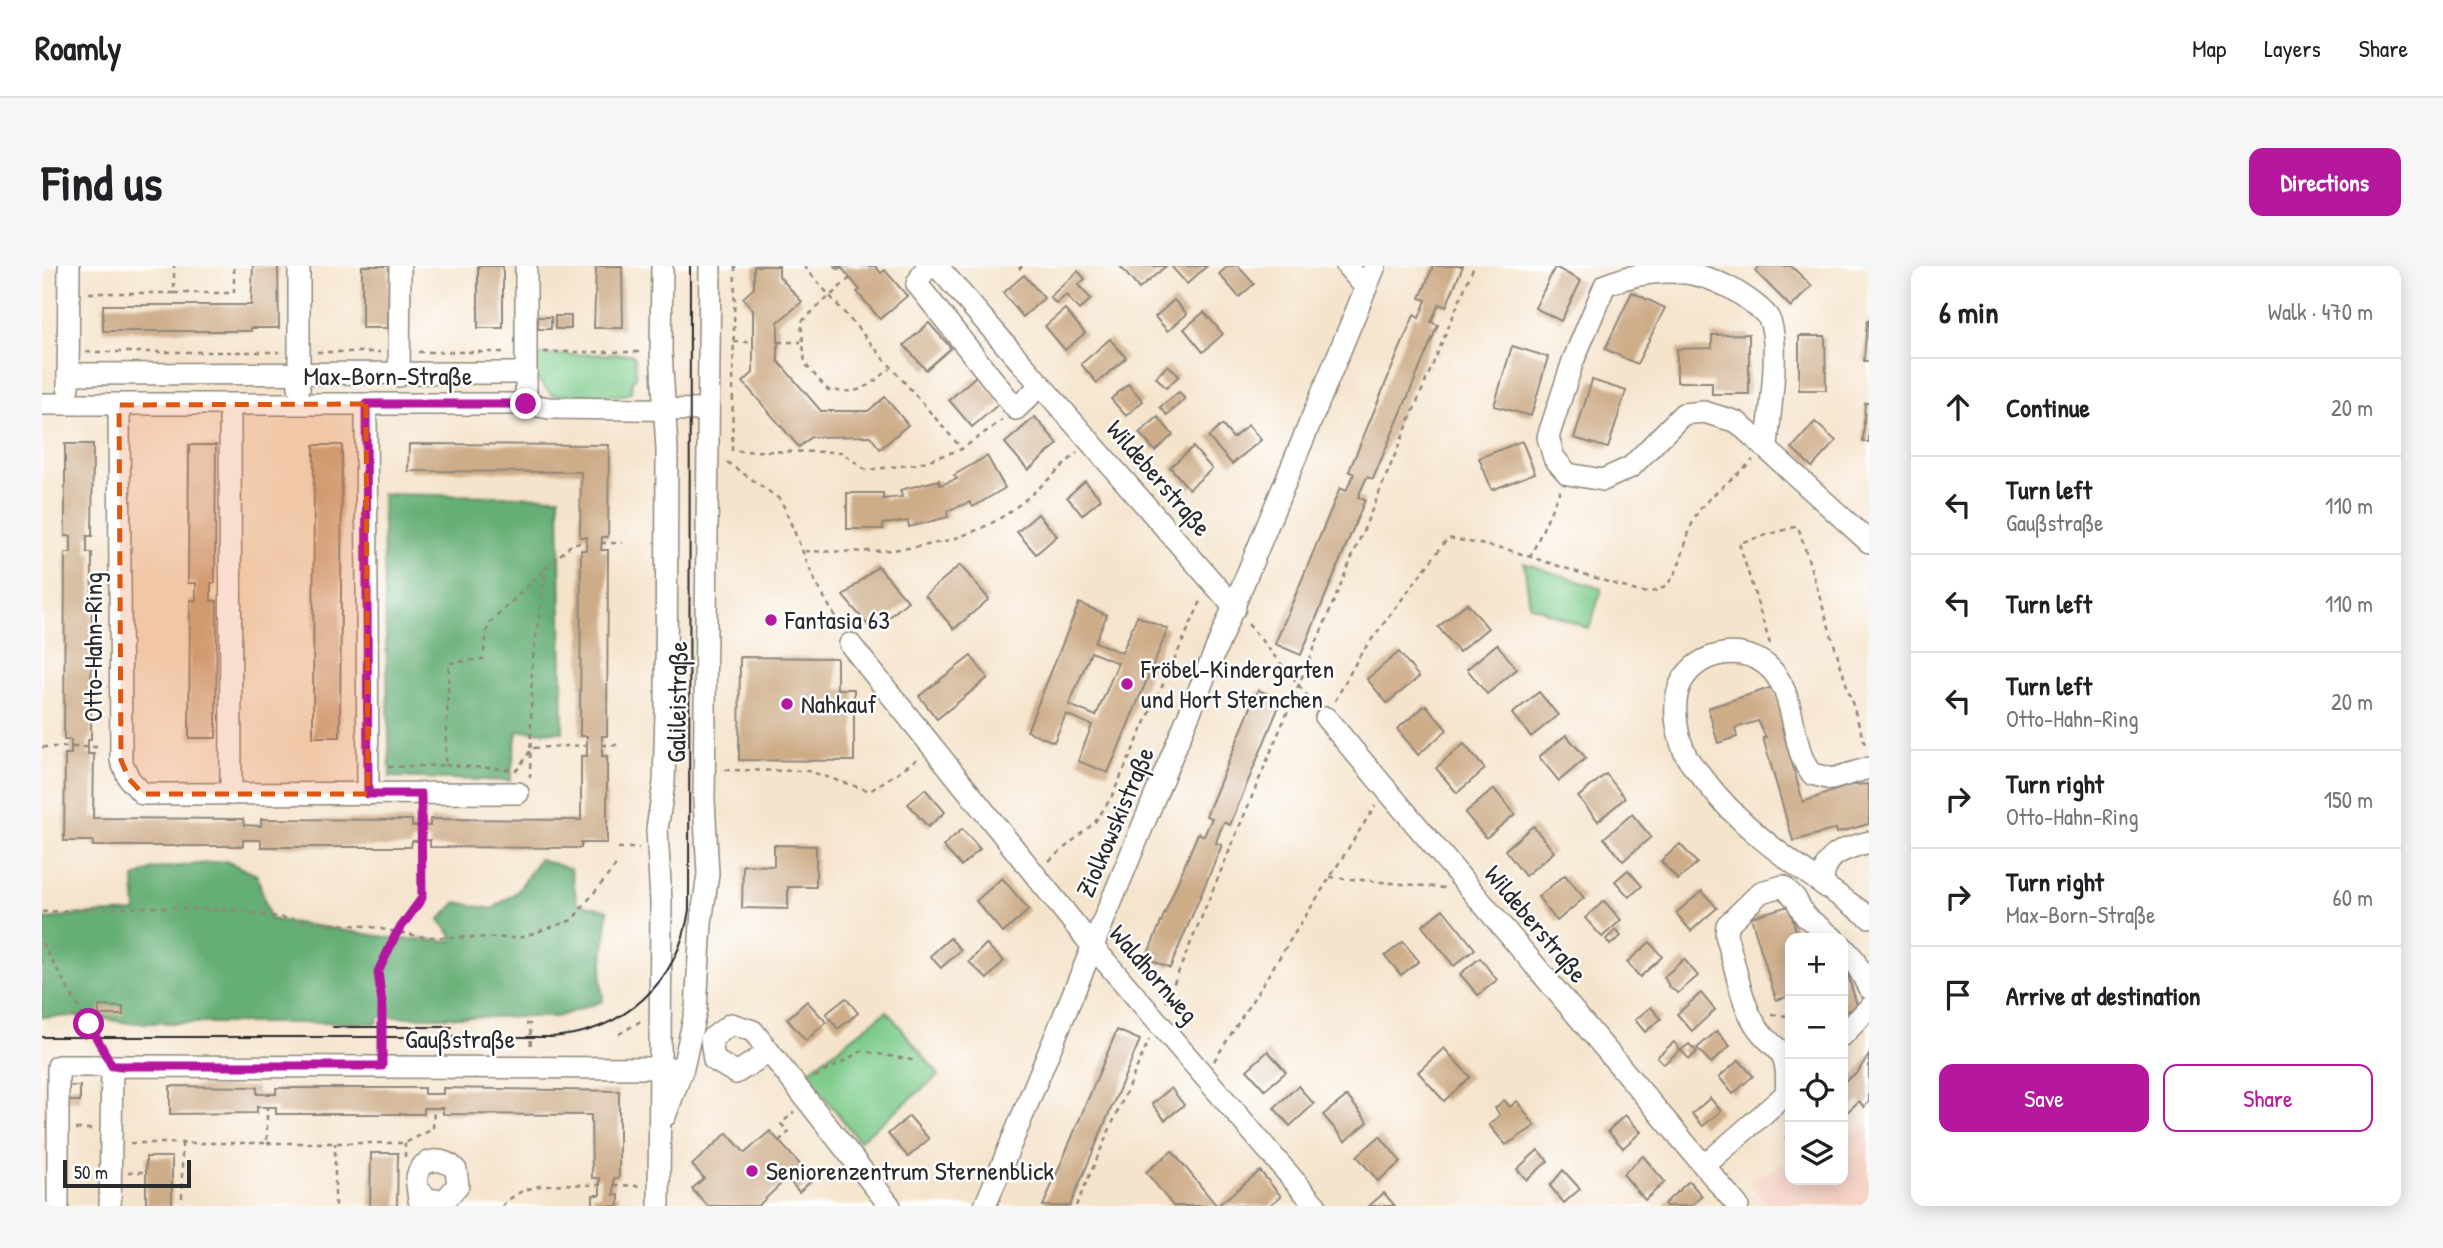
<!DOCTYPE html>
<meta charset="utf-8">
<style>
:root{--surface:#fff;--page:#f6f6f6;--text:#202124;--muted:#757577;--line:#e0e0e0;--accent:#b5179e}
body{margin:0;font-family:"Patrick Hand",sans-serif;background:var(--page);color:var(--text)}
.controls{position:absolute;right:21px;bottom:21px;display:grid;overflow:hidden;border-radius:14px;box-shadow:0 4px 18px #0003}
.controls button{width:63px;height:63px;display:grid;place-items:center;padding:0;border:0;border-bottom:2px solid var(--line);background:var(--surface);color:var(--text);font:35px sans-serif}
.scale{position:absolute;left:21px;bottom:18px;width:128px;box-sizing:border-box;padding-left:7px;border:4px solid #2b2b2b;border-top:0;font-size:19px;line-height:24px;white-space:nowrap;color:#2b2b2b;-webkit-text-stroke:5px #fff;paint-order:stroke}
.stop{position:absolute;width:21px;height:21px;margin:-16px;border:5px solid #b5179e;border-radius:50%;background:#fff}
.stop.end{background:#b5179e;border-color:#fff;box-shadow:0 2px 7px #0008}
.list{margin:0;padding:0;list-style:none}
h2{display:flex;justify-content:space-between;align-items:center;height:91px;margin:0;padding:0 28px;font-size:30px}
h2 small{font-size:23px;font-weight:400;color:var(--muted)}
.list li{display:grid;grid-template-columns:46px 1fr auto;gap:21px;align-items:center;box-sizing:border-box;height:98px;padding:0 28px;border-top:2px solid var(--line)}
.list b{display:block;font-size:26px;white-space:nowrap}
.list p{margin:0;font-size:23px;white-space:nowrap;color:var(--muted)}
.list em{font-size:23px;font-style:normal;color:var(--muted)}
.actions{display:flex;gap:14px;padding:21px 28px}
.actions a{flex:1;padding:16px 0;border:2px solid var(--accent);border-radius:14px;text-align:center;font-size:24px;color:var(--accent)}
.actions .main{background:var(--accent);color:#fff}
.icon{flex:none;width:38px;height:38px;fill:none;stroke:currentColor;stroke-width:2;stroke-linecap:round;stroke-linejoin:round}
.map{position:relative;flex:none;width:1827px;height:940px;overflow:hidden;border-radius:14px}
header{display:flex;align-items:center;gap:42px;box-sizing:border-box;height:98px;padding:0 35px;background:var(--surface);border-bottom:2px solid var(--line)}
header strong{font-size:33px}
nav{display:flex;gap:38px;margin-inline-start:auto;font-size:24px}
.intro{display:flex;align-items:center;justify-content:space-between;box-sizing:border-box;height:168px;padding:0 42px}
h1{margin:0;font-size:49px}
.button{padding:18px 32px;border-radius:14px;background:var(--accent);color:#fff;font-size:24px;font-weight:700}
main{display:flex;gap:42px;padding:0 42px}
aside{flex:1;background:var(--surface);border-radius:14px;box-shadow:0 4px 18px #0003}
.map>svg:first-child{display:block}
.built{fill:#f6d2c4}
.green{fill:#7cca89;stroke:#547a5a;stroke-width:2}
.forest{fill:#65ae75;stroke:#486c50;stroke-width:2}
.building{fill:#cdac88;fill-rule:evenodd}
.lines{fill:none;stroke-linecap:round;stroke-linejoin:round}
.minor-casing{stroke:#90887c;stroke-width:24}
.path{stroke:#90887c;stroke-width:2.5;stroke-dasharray:5 5;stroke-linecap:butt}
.minor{stroke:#fff;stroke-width:21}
.tram{stroke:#2b2b2b;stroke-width:2}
.route{stroke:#b5179e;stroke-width:9}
.marked{fill:#df570e;fill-opacity:0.2;stroke:#df570e;stroke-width:5;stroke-dasharray:14 9;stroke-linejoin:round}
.poi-dot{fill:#b5179e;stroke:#fff;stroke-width:2.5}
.labels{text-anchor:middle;stroke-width:5;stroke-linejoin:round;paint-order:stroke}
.street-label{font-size:26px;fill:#2b2b2b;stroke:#fff}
.poi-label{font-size:26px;fill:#2b2b2b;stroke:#fff;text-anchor:start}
</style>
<header>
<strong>Roamly</strong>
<nav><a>Map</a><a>Layers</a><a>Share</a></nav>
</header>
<div class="intro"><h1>Find us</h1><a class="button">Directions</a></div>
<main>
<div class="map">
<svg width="1827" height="940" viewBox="0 0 1827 940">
<rect width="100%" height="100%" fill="#fff"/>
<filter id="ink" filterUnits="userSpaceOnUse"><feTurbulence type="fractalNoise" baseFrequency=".0143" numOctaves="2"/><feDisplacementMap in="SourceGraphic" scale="14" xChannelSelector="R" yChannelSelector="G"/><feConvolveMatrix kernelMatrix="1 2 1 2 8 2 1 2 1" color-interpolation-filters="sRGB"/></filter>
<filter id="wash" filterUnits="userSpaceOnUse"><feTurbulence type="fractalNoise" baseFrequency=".00686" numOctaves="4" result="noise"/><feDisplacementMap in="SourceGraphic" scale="28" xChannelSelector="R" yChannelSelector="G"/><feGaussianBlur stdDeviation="1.57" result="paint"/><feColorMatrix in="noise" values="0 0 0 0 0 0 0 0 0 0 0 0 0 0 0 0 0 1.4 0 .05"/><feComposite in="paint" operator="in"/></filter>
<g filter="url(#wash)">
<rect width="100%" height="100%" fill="#f5e4cc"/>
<path class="built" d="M1827 859V940H1728L1706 915 1748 895V914H1801V871Z"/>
<g class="green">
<path d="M589 88 593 92 594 111 590 115 589 127 582 129H510L493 111 492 89Z"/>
<path d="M1482 297 1560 323 1547 363 1488 339Z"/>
<path d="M845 745 897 809 817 875 764 807Z"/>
</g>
<g class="forest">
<path d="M340 228 517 231 521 466 475 465 468 515 348 511Z"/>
<path d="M497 593 529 603 535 637 566 644 559 714 561 735 514 751H336L335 757H86L47 750 0 751V654L29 649 94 646 92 612 111 603 184 595 215 609 228 653 350 672 410 675 409 668 397 654 415 636 450 643 475 626Z"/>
</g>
<g id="blocks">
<g class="building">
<path d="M211 0H236L237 62H209V65H61V39H209Z"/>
<path d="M320 0H347L346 62H320Z"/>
<rect x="436" y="0" width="25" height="62"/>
<path d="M554 0H580L581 62H552Z"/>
<path d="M712 0H737V10L760 36 736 56V95L779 145H826L843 131 866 159 838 183 828 170 769 171 757 181 701 116 711 107V44L701 32 712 22Z"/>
<path d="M793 0H833L839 7 843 4 865 30 838 53 815 26 818 24 808 12 799 1 796 3Z"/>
<path d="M1078 0H1124L1097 23Z"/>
<path d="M1129 0H1165L1145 18Z"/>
<path d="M1186 0H1196L1212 18 1197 31 1177 8Z"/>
<path d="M1391 0H1421L1404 41 1397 38 1389 56 1396 59 1331 213 1325 211 1320 222 1316 231 1323 234 1259 389 1233 378 1298 222 1304 225 1312 208 1307 205 1372 49 1377 52 1381 42 1384 34 1378 32Z"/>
<path d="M1718 0H1749L1770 20 1749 41 1713 5Z"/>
<path d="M1513 1 1539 15 1519 55 1493 42Z"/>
<path d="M1036 5 1043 13 1036 19 1049 33 1037 44 1024 29 1014 38 1008 31Z"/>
<path d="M982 9 1002 32 981 51 961 27Z"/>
<path d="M1590 26 1623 42 1595 98 1563 83Z"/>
<path d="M1132 34 1145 48 1126 65 1113 51Z"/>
<path d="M1023 43 1043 67 1023 84 1003 60Z"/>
<path d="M1162 46 1181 68 1161 86 1142 63Z"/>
<rect x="513" y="50" width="16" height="13"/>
<rect x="496" y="51" width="13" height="12"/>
<path d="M1825 55H1827V95H1822Z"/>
<path d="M887 57 909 82 884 104 862 79Z"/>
<path d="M1707 68V128H1670V116H1635V83L1670 82V69Z"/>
<path d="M1757 70H1783L1784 124H1757Z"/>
<path d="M1068 73 1084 92 1055 117 1039 98Z"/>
<path d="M1470 80 1506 91 1489 150 1452 140Z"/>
<path d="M1126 99 1137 110 1124 122 1114 111Z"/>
<path d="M934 110 958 137 930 161 907 134Z"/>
<path d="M1550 114 1584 125 1566 182 1532 172Z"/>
<path d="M1086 118 1101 135 1084 150 1069 133Z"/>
<path d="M1137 126 1143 133 1125 149 1118 141Z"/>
<path d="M1823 137H1827V176H1821Z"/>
<path d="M993 151 1016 178 986 204 963 177Z"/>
<path d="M1116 151 1131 169 1113 185 1097 167Z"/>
<path d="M1773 156 1794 175 1770 201 1750 182Z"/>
<path d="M1180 159 1191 172 1206 159 1219 174 1190 198 1166 171Z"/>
<path d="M1480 175 1493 207 1450 224 1437 192Z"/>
<path d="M23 178H51L50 270H45V287H50L49 474H46V488H52L51 552 201 553 202 559 219 560V553L370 554V560H388V553L539 554V490H545V470H538L539 284H544L545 271H538L539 206 366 205 367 178 567 179 566 271H560L559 284H566L565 470H560V490H565V577H539V582L388 581V574L370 575 369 581H219V574H201V580H51V575H22L23 488H29V474H22L23 287H29V270H23Z"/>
<path d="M147 179H174L173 317H169V335H175L174 472H147L148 334 154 335V317H146Z"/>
<path d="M272 179H300L298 471H271Z"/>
<path d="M1151 181 1170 203 1147 223 1128 201Z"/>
<path d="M945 190 963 222 931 241 928 236 905 245 906 251 867 261 866 255 841 258V263H805V227H841V233L860 231 858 224 897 214 898 219 915 213 912 209Z"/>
<path d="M1043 215 1059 233 1040 249 1025 231Z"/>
<path d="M996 248 1015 270 994 288 975 266Z"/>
<path d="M918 299 947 333 912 363 883 329Z"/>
<path d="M836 300 866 335 831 365 801 330Z"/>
<path d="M1037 337 1065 349 1053 376 1080 387 1095 350 1126 363 1066 507 1036 495 1050 459 1024 448 1012 476 985 465ZM1049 386 1076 397 1054 450 1027 439Z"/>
<path d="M1425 337 1446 362 1417 386 1396 361Z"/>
<path d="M1455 378 1475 403 1445 428 1425 403Z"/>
<path d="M1357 386 1377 411 1345 437 1325 413Z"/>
<path d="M929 390 946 412 895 453 877 430Z"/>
<path d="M698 391 795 392V423H812V495L697 494Z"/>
<path d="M1731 421 1741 446 1738 447 1743 461 1740 462 1761 536 1808 519 1827 518V558L1795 567 1794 563 1751 575 1721 472H1724L1716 455 1693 462 1695 471 1676 477 1666 442Z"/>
<path d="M1216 424 1240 433 1188 559 1182 556 1178 565 1174 577 1180 579 1128 702 1104 692 1156 567 1162 570 1170 552 1164 550Z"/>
<path d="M1497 426 1516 449 1489 471 1470 448Z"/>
<path d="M1384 439 1405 464 1376 489 1355 463Z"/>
<path d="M1524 469 1544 492 1517 515 1497 491Z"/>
<path d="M1422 478 1443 503 1415 527 1394 502Z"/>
<path d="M1564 508 1583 532 1556 555 1536 531Z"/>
<path d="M883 523 903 546 886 561 866 538Z"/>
<path d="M1452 523 1473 548 1444 572 1423 547Z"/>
<path d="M1590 548 1609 571 1581 595 1562 572Z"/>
<path d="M1491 560 1512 586 1483 610 1463 584Z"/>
<path d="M920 563 938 583 919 600 901 580Z"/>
<path d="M1638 578 1655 597 1636 614 1619 595Z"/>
<path d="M732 579 774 580V621H746V643L700 642 701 599 732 600Z"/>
<path d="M1586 604 1600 620 1587 631 1573 615Z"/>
<path d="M1523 609 1542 632 1515 655 1496 631Z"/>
<path d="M960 612 987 644 961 667 934 635Z"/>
<path d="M1660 625 1675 642 1649 665 1634 647Z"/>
<path d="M1562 635 1579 654 1560 671 1543 652Z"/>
<path d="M1747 640 1756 672H1748V730L1734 734 1709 651Z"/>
<path d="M1401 643 1433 683 1412 700 1380 660Z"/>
<path d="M1574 664 1579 670 1568 679 1564 673Z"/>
<path d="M908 672 919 684 899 702 888 690Z"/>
<path d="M1361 676 1377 695 1359 709 1343 690Z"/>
<path d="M1608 676 1620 691 1598 711 1585 696Z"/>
<path d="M944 678 962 695 945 713 927 696Z"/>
<path d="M1438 692 1455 714 1436 729 1418 708Z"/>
<path d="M1642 693 1656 710 1636 727 1628 722 1622 711Z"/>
<path d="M1801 693 1816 742 1801 746Z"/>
<path d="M1659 727 1673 744 1650 765 1635 748Z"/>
<path d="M804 732 816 747 796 763 784 748Z"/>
<path d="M765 735 784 756 764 775 745 753Z"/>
<path d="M57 740 81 741V749H57Z"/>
<path d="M1609 741 1619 753 1603 766 1593 754Z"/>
<path d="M1075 764 1098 774 1028 940H1001Z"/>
<path d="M1675 765 1688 780 1669 797 1655 782Z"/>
<path d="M1632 776 1638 784 1622 798 1615 791Z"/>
<path d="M1647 778 1655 786 1647 793 1639 784Z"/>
<path d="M1402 782 1428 811 1402 835 1376 806Z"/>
<path d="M1226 785 1244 806 1223 824 1205 804Z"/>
<path d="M1827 789V836L1822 841 1817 835 1801 850V816L1815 807Z"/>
<path d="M1697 794 1711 810 1691 828 1677 811Z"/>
<rect x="22" y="820" width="16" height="15"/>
<path d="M128 820 215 821V828H234V822H382V828H401V822L577 825V912H572V929H577V940H551V929H558V912H550L549 849 401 848V842H382V848H234V841H215V847L128 848Z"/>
<path d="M1256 820 1272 838 1248 860 1232 842Z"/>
<path d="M1129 822 1142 839 1123 854 1110 838Z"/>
<path d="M1305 830 1326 856 1303 875 1281 849Z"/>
<path d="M1668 832 1679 845 1661 860 1650 848Z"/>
<path d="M1462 834 1468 841 1475 835 1493 860 1464 879 1447 859 1458 849 1453 842Z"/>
<path d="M1583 849 1599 866 1581 882 1566 865Z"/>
<path d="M867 850 887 873 866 891 846 868Z"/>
<path d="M728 865 771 913 757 926 745 912 716 940H666L650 923 662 912 650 899 685 867 703 887Z"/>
<path d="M1338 870 1359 896 1336 915 1315 890Z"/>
<path d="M1496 884 1506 895 1485 914 1475 903Z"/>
<path d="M1130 885 1175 940H1131L1104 906Z"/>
<path d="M329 887H356L355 940H328Z"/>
<path d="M1601 890 1623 916 1603 934 1581 908Z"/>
<rect x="104" y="891" width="26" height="49"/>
<path d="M1521 904 1538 923 1522 937 1508 920Z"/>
<path d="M1218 905 1239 930 1227 940H1175Z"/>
<path d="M1647 915 1660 930 1649 940H1624L1622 938Z"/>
<path d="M1342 927 1353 940H1327Z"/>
</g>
</g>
</g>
<g filter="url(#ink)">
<use href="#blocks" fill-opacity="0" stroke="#90887c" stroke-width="2"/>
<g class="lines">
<g class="minor-casing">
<g id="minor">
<path d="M893 0 882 5 875 18 974 143 999 119"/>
<path d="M895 0 1193 342"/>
<path d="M1305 0 1324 22"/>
<path d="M26 108 484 107"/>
<path d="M357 110 358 0"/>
<path d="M26 122 27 0"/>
<path d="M257 122V0"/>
<path d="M0 138H484L507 142 666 144"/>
<path d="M324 138 326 528"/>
<path d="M484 138V0"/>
<path d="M77 139 79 494 87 513 101 528 476 527"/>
<path d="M188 139 189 528"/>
<path d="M1725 181C1727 151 1739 77 1727 53 1723 45 1711 37 1704 32 1659 0 1613 0 1563 19L1531 95 1506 171 1512 192 1526 208 1561 214 1589 201 1641 148 1662 146 1695 156 1827 276"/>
<path d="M808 378 1051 681 1274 940"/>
<path d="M1284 452 1696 940"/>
<path d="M1827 502 1790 513 1770 508C1747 484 1757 423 1723 398 1697 379 1657 386 1640 415 1629 434 1634 467 1643 487 1646 496 1655 504 1661 512 1705 571 1768 608 1827 651"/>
<path d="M1781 618C1781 587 1802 583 1827 576"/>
<path d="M1801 681 1811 692 1827 722"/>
<path d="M1801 769 1827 742"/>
<path d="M727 786 694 807 672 794 669 773 689 758 711 765 848 940"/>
<path d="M1744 828C1748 772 1730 790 1710 753 1698 731 1692 694 1684 669L1685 659 1719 626 1741 620 1753 632 1763 650 1791 672"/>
<path d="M623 850 641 802 654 743 659 657 666 608 662 534 668 0"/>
<path d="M1662 900 1744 828 1748 821"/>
<path d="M377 925 388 934H403L416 919 414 904C403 891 378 890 375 912 374 920 377 931 378 940"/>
<path d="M16 940V800H70"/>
<path d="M68 940 70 800 631 802"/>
<path d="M617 940 619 636 615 563 622 517 624 446 625 183 619 86 620 0"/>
<path d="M943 940 1333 0"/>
</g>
</g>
<g class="path">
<path d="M693 0 690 185 799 186 824 204 875 198 920 183 960 154"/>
<path d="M762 0 920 183"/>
<path d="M977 3 980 0"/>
<path d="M808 12 759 56 763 98 786 124C819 128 823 123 848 103"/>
<path d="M47 27H132V0"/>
<path d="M132 27H192V0"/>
<path d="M692 76H711"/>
<path d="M736 76H759"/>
<path d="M44 86H237"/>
<path d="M275 86H338"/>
<path d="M376 86H464"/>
<path d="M502 86H601"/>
<path d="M685 196 739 234 773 315 799 361"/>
<path d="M559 277H581"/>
<path d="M763 285C832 287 912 287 970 244 993 227 1014 206 1035 187"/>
<path d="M1488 292 1518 224"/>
<path d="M1206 358 1273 439"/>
<path d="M1728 378 1697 277 1756 260 1824 482"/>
<path d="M1293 435 1318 389 1406 272 1464 283 1597 326C1646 331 1636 270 1659 242 1673 225 1694 210 1711 194"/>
<path d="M560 479H576"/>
<path d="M0 481H60"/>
<path d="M403 499 475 504 490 482 545 479"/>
<path d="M346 501 403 499 407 397 441 393 446 359 504 302"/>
<path d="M683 504 766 505 828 525 877 492"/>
<path d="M488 512 490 399 504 302 531 277H544"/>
<path d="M576 582H597"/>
<path d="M1007 595 1053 556 1069 532 1160 333"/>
<path d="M1288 611 1403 622"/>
<path d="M0 646 104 641 193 644 272 657 324 660 381 671 477 672 530 654 576 597"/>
<path d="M0 677 59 781"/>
<path d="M1124 736 1432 0"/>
<path d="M1730 749 1748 750"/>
<path d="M484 758H488L489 784"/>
<path d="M577 768 599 755"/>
<path d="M340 783V737L336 706 353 668 380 632 379 547"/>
<path d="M1172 795 1333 540"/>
<path d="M773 811 820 785 875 795"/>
<path d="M34 863H52"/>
<path d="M1744 874 1745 853"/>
<path d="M737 875 747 866 739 858 752 846"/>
<path d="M88 877H225V841"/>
<path d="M140 877V940"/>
<path d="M225 877H363L391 863 392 842"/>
<path d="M363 891V877"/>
<path d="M86 906H104"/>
<path d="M572 919 600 920"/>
<path d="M86 940H104"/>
<path d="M293 940V877"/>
<path d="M460 940C486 912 523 919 558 919"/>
<path d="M1034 940 1107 774"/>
</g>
<use href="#minor" class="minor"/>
<g class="tram">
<path d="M291 761H410"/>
<path d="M0 771H509C582 766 636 717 647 644L648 0"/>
</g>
</g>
</g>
<g class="lines" filter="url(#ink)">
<path class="route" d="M47 758 70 800H340V737L336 706 354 668 380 632 379 528H326L324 138H484"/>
</g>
<path class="marked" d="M324 138 326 528H101L87 513 79 494 77 139Z"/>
<g class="poi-dot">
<circle cx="729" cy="354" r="7"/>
<circle cx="1085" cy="418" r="7"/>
<circle cx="745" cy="438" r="7"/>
<circle cx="710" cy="905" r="7"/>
</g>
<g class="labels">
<g class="street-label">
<text x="346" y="119">Max-Born-Straße</text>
<text transform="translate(1117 212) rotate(49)" y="9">Wildeberstraße</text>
<text transform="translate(51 381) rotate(-90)" y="9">Otto-Hahn-Ring</text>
<text transform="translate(635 436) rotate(-89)" y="9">Galileistraße</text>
<text transform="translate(1073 556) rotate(-67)" y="9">Ziolkowskistraße</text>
<text transform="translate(1494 658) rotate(50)" y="9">Wildeberstraße</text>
<text transform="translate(1112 708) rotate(49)" y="9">Waldhornweg</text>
<text x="418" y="782">Gaußstraße</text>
</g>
<g class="poi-label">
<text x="743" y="363">Fantasia 63</text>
<text x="1099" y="412">Fröbel-Kindergarten<tspan x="1099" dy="30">und Hort Sternchen</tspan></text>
<text x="759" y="447">Nahkauf</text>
<text x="724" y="914">Seniorenzentrum Sternenblick</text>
</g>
</g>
</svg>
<div class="controls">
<button>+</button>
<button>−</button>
<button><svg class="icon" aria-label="locate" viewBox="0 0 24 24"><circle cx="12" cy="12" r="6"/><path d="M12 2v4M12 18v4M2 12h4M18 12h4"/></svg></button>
<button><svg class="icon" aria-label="layers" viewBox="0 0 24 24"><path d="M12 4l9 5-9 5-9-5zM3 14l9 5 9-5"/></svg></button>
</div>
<div class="scale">50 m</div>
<div class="stop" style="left:47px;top:758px"></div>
<div class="stop end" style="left:484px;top:138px"></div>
</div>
<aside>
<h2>6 min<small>Walk · 470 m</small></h2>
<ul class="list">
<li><svg class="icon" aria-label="ahead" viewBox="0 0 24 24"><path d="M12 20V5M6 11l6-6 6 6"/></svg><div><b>Continue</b></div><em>20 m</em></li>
<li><svg class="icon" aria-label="left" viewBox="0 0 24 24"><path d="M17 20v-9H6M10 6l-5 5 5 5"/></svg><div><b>Turn left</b><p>Gaußstraße</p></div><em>110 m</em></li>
<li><svg class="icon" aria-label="left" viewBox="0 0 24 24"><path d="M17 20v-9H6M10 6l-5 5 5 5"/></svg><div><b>Turn left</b></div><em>110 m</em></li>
<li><svg class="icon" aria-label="left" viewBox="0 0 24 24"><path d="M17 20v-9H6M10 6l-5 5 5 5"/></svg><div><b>Turn left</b><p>Otto-Hahn-Ring</p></div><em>20 m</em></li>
<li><svg class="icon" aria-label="right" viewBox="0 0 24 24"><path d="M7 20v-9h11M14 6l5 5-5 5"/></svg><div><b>Turn right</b><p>Otto-Hahn-Ring</p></div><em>150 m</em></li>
<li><svg class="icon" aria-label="right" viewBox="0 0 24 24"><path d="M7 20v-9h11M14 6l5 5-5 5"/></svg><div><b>Turn right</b><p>Max-Born-Straße</p></div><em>60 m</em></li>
<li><svg class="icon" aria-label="arrive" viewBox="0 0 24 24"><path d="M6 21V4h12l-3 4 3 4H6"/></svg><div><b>Arrive at destination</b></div></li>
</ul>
<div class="actions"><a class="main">Save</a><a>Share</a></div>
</aside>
</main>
